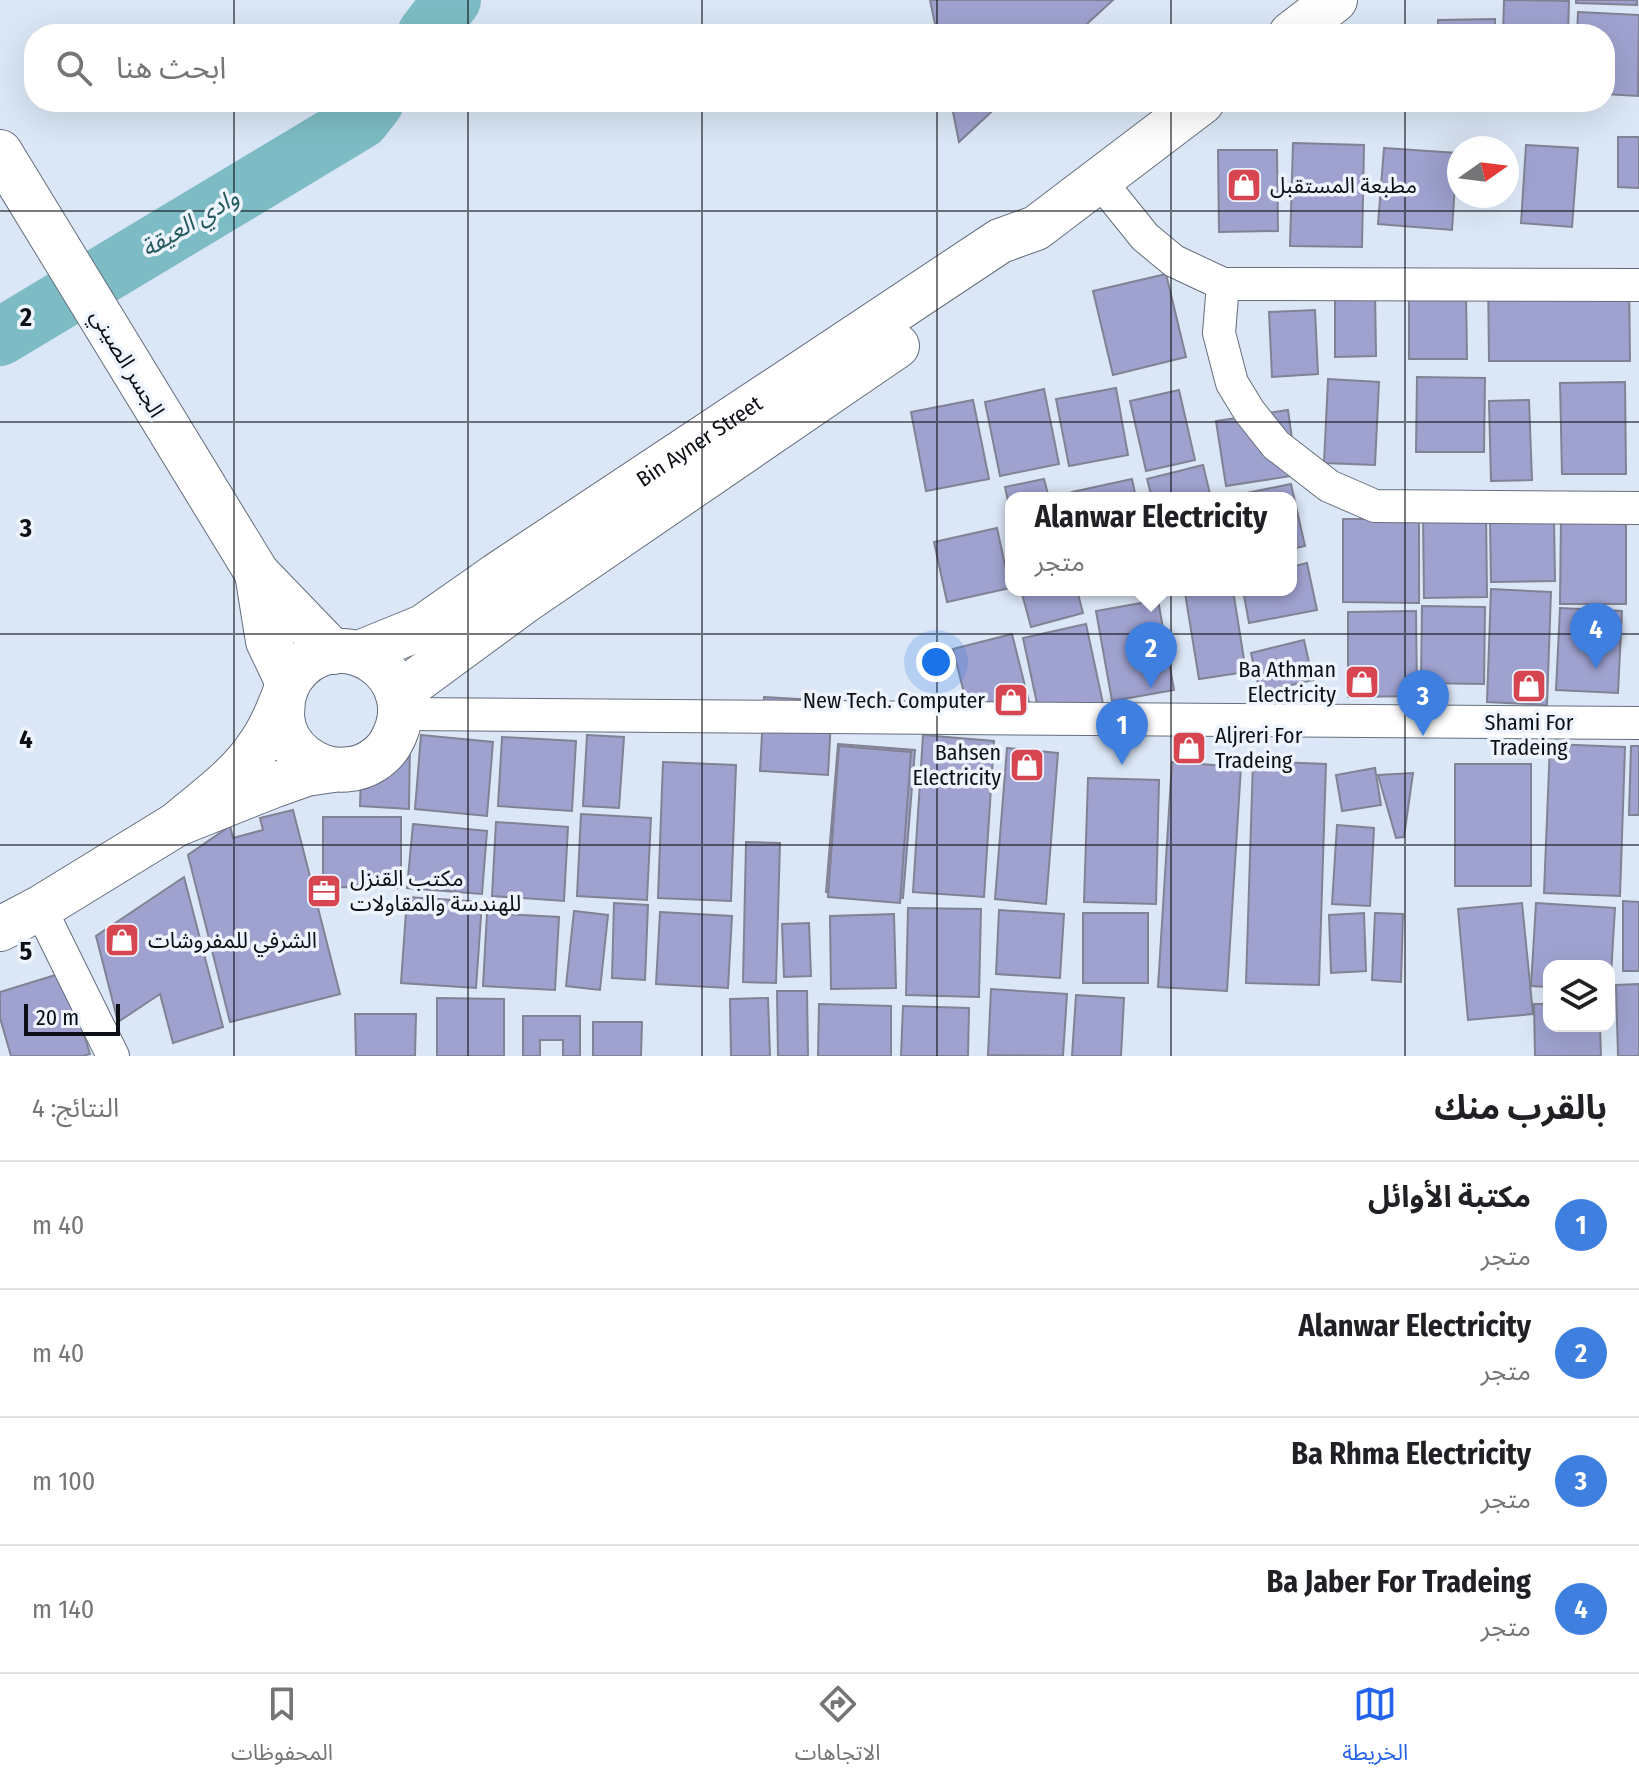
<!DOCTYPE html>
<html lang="ar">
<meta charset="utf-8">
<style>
:root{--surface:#fff;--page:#f2f2f2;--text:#202124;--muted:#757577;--line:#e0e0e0;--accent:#2563eb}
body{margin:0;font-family:"Fira Sans Condensed","Noto Sans Arabic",sans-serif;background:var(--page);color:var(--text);direction:rtl}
.controls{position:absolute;right:24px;bottom:24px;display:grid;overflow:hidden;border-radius:16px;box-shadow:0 8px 32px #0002}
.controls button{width:72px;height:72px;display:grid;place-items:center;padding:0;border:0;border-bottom:2px solid var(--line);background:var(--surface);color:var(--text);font:40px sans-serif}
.compass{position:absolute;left:1447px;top:136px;width:72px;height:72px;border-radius:50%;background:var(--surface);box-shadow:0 8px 32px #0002;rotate:76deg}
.scale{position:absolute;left:24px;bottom:20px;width:96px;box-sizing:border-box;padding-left:8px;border:4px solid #0c0f14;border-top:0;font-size:22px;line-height:28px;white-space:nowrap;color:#0c0f14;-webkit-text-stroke:6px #edf4fd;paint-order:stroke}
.you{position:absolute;left:936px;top:662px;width:28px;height:28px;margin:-20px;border:6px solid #fff;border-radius:50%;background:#1a73e8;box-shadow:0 0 0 12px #1a73e833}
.badge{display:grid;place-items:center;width:52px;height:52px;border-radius:50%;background:var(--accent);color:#fff;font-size:26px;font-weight:700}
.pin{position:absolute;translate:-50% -66px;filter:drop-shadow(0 2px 4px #0008)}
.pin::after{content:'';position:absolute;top:42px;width:28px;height:24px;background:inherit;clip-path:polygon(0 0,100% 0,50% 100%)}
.popup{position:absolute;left:1005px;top:492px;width:292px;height:104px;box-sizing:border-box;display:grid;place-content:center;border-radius:16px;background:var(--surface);filter:drop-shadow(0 2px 6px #0005);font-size:26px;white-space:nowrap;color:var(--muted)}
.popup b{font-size:30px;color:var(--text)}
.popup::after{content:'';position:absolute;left:50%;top:100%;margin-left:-16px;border:16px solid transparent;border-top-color:var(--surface)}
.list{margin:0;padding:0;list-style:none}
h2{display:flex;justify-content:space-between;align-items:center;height:104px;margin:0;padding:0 32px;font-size:34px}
h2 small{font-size:26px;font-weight:400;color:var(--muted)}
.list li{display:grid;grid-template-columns:52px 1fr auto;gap:24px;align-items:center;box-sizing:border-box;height:128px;padding:0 32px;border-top:2px solid var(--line)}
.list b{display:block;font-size:30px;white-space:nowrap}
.list p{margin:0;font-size:26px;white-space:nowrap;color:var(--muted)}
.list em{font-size:26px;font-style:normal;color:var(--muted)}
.icon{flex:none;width:44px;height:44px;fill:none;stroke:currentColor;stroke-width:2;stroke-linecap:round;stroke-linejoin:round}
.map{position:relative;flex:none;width:1639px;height:1056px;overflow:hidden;direction:ltr}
.search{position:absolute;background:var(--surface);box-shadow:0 8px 32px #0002;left:24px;right:24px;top:24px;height:88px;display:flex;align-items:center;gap:20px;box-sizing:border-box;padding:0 28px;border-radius:32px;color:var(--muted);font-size:30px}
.sheet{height:616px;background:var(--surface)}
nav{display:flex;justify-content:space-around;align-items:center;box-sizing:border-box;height:112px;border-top:2px solid var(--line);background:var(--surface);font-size:22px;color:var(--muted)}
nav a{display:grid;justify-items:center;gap:4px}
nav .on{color:var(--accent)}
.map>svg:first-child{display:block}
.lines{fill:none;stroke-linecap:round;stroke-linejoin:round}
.river{stroke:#7dbcc4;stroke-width:58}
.building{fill:#9fa2cf;stroke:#818293;stroke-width:2}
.minor-casing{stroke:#646e7c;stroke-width:34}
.highway-casing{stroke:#646e7c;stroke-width:46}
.minor{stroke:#fff;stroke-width:32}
.highway{stroke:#fff;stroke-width:44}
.grid{fill:none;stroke:#0c0f14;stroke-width:2;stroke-opacity:0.55}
.labels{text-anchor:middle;stroke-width:7;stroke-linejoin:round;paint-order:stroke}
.poi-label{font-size:22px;fill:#0c0f14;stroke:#edf4fd;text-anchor:start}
.street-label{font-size:22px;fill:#0c0f14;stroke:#edf4fd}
.water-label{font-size:24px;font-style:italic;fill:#23595f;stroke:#edf4fd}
.grid-label{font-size:26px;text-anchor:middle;font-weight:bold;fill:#0c0f14;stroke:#edf4fd;stroke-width:7;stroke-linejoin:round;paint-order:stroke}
</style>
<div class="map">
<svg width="1639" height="1056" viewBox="0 0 1639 1056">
<rect width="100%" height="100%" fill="#dbe7f6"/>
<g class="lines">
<g class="river">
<path d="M426 34 452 0"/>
<path d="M0 337 361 120 375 102"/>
</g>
</g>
<g class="building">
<path d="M930 0H1113L1076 34H937Z"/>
<path d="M1504 0 1569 1 1568 34H1503Z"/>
<path d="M1576 0H1637V5L1576 3Z"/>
<path d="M1578 12 1639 15 1638 96 1605 94V34H1577Z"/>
<path d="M1495 19V34H1438V20Z"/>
<path d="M951 102H1002L959 142Z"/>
<path d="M1370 102H1420V104L1370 107Z"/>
<path d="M1618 137H1639V188L1618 187Z"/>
<path d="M1293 143 1364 145 1362 247 1290 246Z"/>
<path d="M1526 145 1578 148 1572 227 1521 223Z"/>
<path d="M1384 148 1457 153 1452 230 1378 224Z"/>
<path d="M1218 150H1277L1278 231 1219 232Z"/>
<path d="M1166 274 1186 357 1113 375 1093 291Z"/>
<path d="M1488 274H1629L1630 361H1489Z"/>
<path d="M1335 290H1375L1376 356 1335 357Z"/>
<path d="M1409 291H1466L1467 359H1409Z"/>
<path d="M1315 310 1318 374 1272 377 1269 312Z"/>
<path d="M1417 377 1485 378 1484 452H1416Z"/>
<path d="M1328 379 1379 382 1375 465 1324 463Z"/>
<path d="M1625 382 1626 474H1562L1560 383Z"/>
<path d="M1116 388 1128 455 1069 466 1056 399Z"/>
<path d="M1044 389 1059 464 1000 476 985 402Z"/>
<path d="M1179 390 1195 460 1146 471 1130 401Z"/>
<path d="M973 400 989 479 926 491 911 412Z"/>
<path d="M1529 400 1532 480 1491 481 1489 401Z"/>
<path d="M1288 410 1297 475 1226 486 1216 421Z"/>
<path d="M1203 465 1211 498H1152L1147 479Z"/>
<path d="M1044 479 1049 498H1011V515L1005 487Z"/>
<path d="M1132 479 1136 498H1073L1072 492Z"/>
<path d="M1291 484 1305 546 1291 549V498L1227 497Z"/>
<path d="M1423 512H1486L1487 597 1424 598Z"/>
<path d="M1554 517 1555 581 1491 582 1490 518Z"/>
<path d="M1561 517 1626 518V604H1560Z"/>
<path d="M1343 519H1419V603L1343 602Z"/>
<path d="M997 528 1010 588 947 602 934 542Z"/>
<path d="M1307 563 1317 610 1249 623 1243 590H1291V567Z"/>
<path d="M1491 589 1551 592 1547 705 1487 702Z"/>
<path d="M1021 590H1077L1083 613 1031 627Z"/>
<path d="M1205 590H1233L1246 672 1199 679 1185 593Z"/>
<path d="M1158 600 1174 690 1112 701 1096 611Z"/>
<path d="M1422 606 1485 607 1484 684 1421 683Z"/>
<path d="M1560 608 1622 611 1618 693 1556 690Z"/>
<path d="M1416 611 1417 696 1348 697V612Z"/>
<path d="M1086 624 1104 708 1041 722 1023 638Z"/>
<path d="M1012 634 1030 706 971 721 953 649Z"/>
<path d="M1304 640 1313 680 1260 692 1251 653Z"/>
<path d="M764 697 832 701 828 775 760 771Z"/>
<path d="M421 735 493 742 487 816 415 809Z"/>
<path d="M587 735 624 737 619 808 583 806Z"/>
<path d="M923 735 994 741 984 897 913 892Z"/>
<path d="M502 737 576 741 572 811 498 806Z"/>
<path d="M410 740 409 809 360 806 361 773Z"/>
<path d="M838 744 915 750 903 898 826 892Z"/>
<path d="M1550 744 1625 747 1620 896 1544 893Z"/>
<path d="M839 746 911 752 900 903 828 897Z"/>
<path d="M1631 746H1639V815H1629Z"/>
<path d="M1007 748 1058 753 1046 904 995 899Z"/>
<path d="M1253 761 1326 764 1319 985 1246 983Z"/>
<path d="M663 762 736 765 731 901 658 898Z"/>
<path d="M1172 762 1241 767 1227 991 1158 987Z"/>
<rect x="1455" y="764" width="76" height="122"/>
<path d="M1375 768 1381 805 1342 811 1336 775Z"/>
<path d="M1413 773 1404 837 1396 838 1378 775Z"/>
<path d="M1088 778 1159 780 1156 904 1084 902Z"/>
<path d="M293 810 340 994 230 1022 188 855 230 826 233 838 263 830 260 818Z"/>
<path d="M581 814 651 818 647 900 577 896Z"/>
<path d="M323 817H401V888L323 887Z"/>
<path d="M496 822 568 827 564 901 492 896Z"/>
<path d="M413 824 487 831 482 894 407 888Z"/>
<path d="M1337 825 1374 828 1370 906 1332 904Z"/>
<path d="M746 842 780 843 776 983 743 982Z"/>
<path d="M184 877 223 1027 173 1043 160 994 118 1022 96 936Z"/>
<path d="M407 897 482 902 476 988 401 983Z"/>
<path d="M1623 901 1639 902V971H1623Z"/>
<path d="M614 903 648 905 645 980 612 978Z"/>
<path d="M1522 903 1533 1014 1468 1020 1458 909Z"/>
<path d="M1536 903 1615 908 1610 991 1609 966H1549V987L1531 986Z"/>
<path d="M908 908 981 909 979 997 906 995Z"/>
<path d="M999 910 1064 914 1060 978 996 974Z"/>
<path d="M574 911 608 915 600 990 566 986Z"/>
<path d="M660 912 732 916 728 988 656 984Z"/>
<path d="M487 913 559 917 555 990 483 986Z"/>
<rect x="1083" y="913" width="65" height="70"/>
<path d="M1364 913 1366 971 1331 973 1329 915Z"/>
<path d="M1375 913 1403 914 1401 982 1372 980Z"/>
<path d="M894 914 896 988 831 989 830 916Z"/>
<path d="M809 923 811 976 784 977 782 924Z"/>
<path d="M65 972 90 1054 83 1056H11L0 1018V992Z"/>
<path d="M1639 984V1056H1618L1616 985Z"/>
<path d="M991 989 1067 994 1063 1056 988 1055Z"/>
<path d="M777 991H807L808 1056H778Z"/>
<path d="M1076 995 1124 998 1121 1056H1072Z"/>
<path d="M437 998 504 999V1056H437Z"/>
<path d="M768 998 770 1056H731L730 999Z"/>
<path d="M819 1004 891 1006V1056H818Z"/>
<path d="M1534 1004H1549V1026H1600L1601 1056H1535Z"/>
<path d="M903 1006 969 1008 968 1056H901Z"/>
<path d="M355 1014H416L415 1056H356Z"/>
<path d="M523 1016H580V1056H563V1040H540V1056H523Z"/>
<path d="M593 1022H642L641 1056H593Z"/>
</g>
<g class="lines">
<g class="minor-casing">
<g id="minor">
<path d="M1099 180 1145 237 1174 261 1223 284 1639 285"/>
<path d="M1223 284 1219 333 1232 383 1249 411 1276 445 1329 486 1375 506 1639 508"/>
<path d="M401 714 1639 723"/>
<path d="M40 908 113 1056"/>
</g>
</g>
<g class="highway-casing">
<g id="highway">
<path d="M1291 34 1335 0"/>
<path d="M0 152 257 573 333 652"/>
<path d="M257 573 268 641 288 683"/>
<path id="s1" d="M359 653 423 627 497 575 1000 241 1036 228 1202 102"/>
<path d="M398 694 526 600 897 346"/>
<path d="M177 824C205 800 240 776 260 744 270 730 278 711 284 695 286 689 288 683 291 678 337 613 431 676 390 744 382 757 365 768 350 769 318 774 284 750 282 716 282 710 283 703 283 698"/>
<path d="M0 929 40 908 177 824 275 785 306 774 333 770"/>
</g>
</g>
<use href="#minor" class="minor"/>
<use href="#highway" class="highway"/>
</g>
<path class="grid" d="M234 0V34M468 0V34M702 0V34M937 0V34M1171 0V34M1405 0V34M234 102V1056M468 102V1056M702 102V1056M937 102V1056M1171 102V1056M1405 102V1056M0 211H1639M0 422H1639M0 634H1639M0 845H1639"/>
<defs>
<g id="shop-square" transform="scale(1.8)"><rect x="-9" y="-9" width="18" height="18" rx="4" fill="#d64550" stroke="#edf4fd"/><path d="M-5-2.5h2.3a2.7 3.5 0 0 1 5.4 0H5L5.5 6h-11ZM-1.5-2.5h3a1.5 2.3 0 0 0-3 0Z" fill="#fff"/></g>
<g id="office-square" transform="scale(1.8)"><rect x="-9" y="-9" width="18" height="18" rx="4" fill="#d64550" stroke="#edf4fd"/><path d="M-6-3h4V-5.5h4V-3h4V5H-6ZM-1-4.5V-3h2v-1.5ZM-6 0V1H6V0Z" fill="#fff"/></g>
</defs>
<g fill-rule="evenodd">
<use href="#shop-square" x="1244" y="185"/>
<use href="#shop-square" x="1362" y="682"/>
<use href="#shop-square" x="1529" y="686"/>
<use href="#shop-square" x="1011" y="700"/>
<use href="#shop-square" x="1189" y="748"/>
<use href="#shop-square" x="1027" y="765"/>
<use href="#office-square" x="324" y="891"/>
<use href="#shop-square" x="122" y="940"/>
</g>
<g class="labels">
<g class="poi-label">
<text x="1270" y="193">مطبعة المستقبل</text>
<text x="1336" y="677" text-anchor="end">Ba Athman<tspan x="1336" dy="25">Electricity</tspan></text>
<text x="985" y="708" text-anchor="end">New Tech. Computer</text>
<text x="1529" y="730" text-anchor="middle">Shami For<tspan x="1529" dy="25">Tradeing</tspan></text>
<text x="1215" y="743">Aljreri For<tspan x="1215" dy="25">Tradeing</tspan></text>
<text x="1001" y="760" text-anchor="end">Bahsen<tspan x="1001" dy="25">Electricity</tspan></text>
<text x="350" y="886">مكتب القنزل<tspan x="350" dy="25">للهندسة والمقاولات</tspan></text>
<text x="148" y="948">الشرفي للمفروشات</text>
</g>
<g class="street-label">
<text transform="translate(128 363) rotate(59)" y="8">الجسر الصيني</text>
<text dy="8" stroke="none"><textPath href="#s1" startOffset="402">Bin Ayner Street</textPath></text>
</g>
<g class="water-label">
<text transform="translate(190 223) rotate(-31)" y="8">وادي العيقة</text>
</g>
</g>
<g class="grid-label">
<text x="26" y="326">2</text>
<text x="26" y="537">3</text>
<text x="26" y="748">4</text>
<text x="26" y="960">5</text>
</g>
</svg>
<div class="controls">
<button><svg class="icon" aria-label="layers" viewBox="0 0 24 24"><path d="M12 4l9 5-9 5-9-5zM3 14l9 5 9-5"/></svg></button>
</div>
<svg class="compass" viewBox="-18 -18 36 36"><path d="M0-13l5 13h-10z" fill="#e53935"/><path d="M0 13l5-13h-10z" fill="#757577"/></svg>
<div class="scale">20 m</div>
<div class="you"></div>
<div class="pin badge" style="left:1122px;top:765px;background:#3f7fe0">1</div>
<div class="pin badge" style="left:1151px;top:688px;background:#3f7fe0">2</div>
<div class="popup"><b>Alanwar Electricity</b>متجر</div>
<div class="pin badge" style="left:1423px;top:736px;background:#3f7fe0">3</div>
<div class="pin badge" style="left:1596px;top:669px;background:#3f7fe0">4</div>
<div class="search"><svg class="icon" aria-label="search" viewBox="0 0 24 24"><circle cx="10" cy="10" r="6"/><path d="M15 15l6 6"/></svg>ابحث هنا</div>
</div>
<section class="sheet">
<h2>بالقرب منك<small>النتائج: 4</small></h2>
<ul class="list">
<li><span class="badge" style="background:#3f7fe0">1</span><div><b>مكتبة الأوائل</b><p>متجر</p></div><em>40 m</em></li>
<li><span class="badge" style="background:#3f7fe0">2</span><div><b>Alanwar Electricity</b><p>متجر</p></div><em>40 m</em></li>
<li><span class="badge" style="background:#3f7fe0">3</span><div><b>Ba Rhma Electricity</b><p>متجر</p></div><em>100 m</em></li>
<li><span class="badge" style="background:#3f7fe0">4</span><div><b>Ba Jaber For Tradeing</b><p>متجر</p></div><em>140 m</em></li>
</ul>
</section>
<nav>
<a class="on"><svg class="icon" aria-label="map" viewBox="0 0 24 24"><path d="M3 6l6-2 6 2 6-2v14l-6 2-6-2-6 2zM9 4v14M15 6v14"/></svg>الخريطة</a>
<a><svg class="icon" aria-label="directions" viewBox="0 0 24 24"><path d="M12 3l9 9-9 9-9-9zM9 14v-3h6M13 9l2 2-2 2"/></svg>الاتجاهات</a>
<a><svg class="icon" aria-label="saved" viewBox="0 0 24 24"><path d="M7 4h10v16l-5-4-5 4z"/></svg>المحفوظات</a>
</nav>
